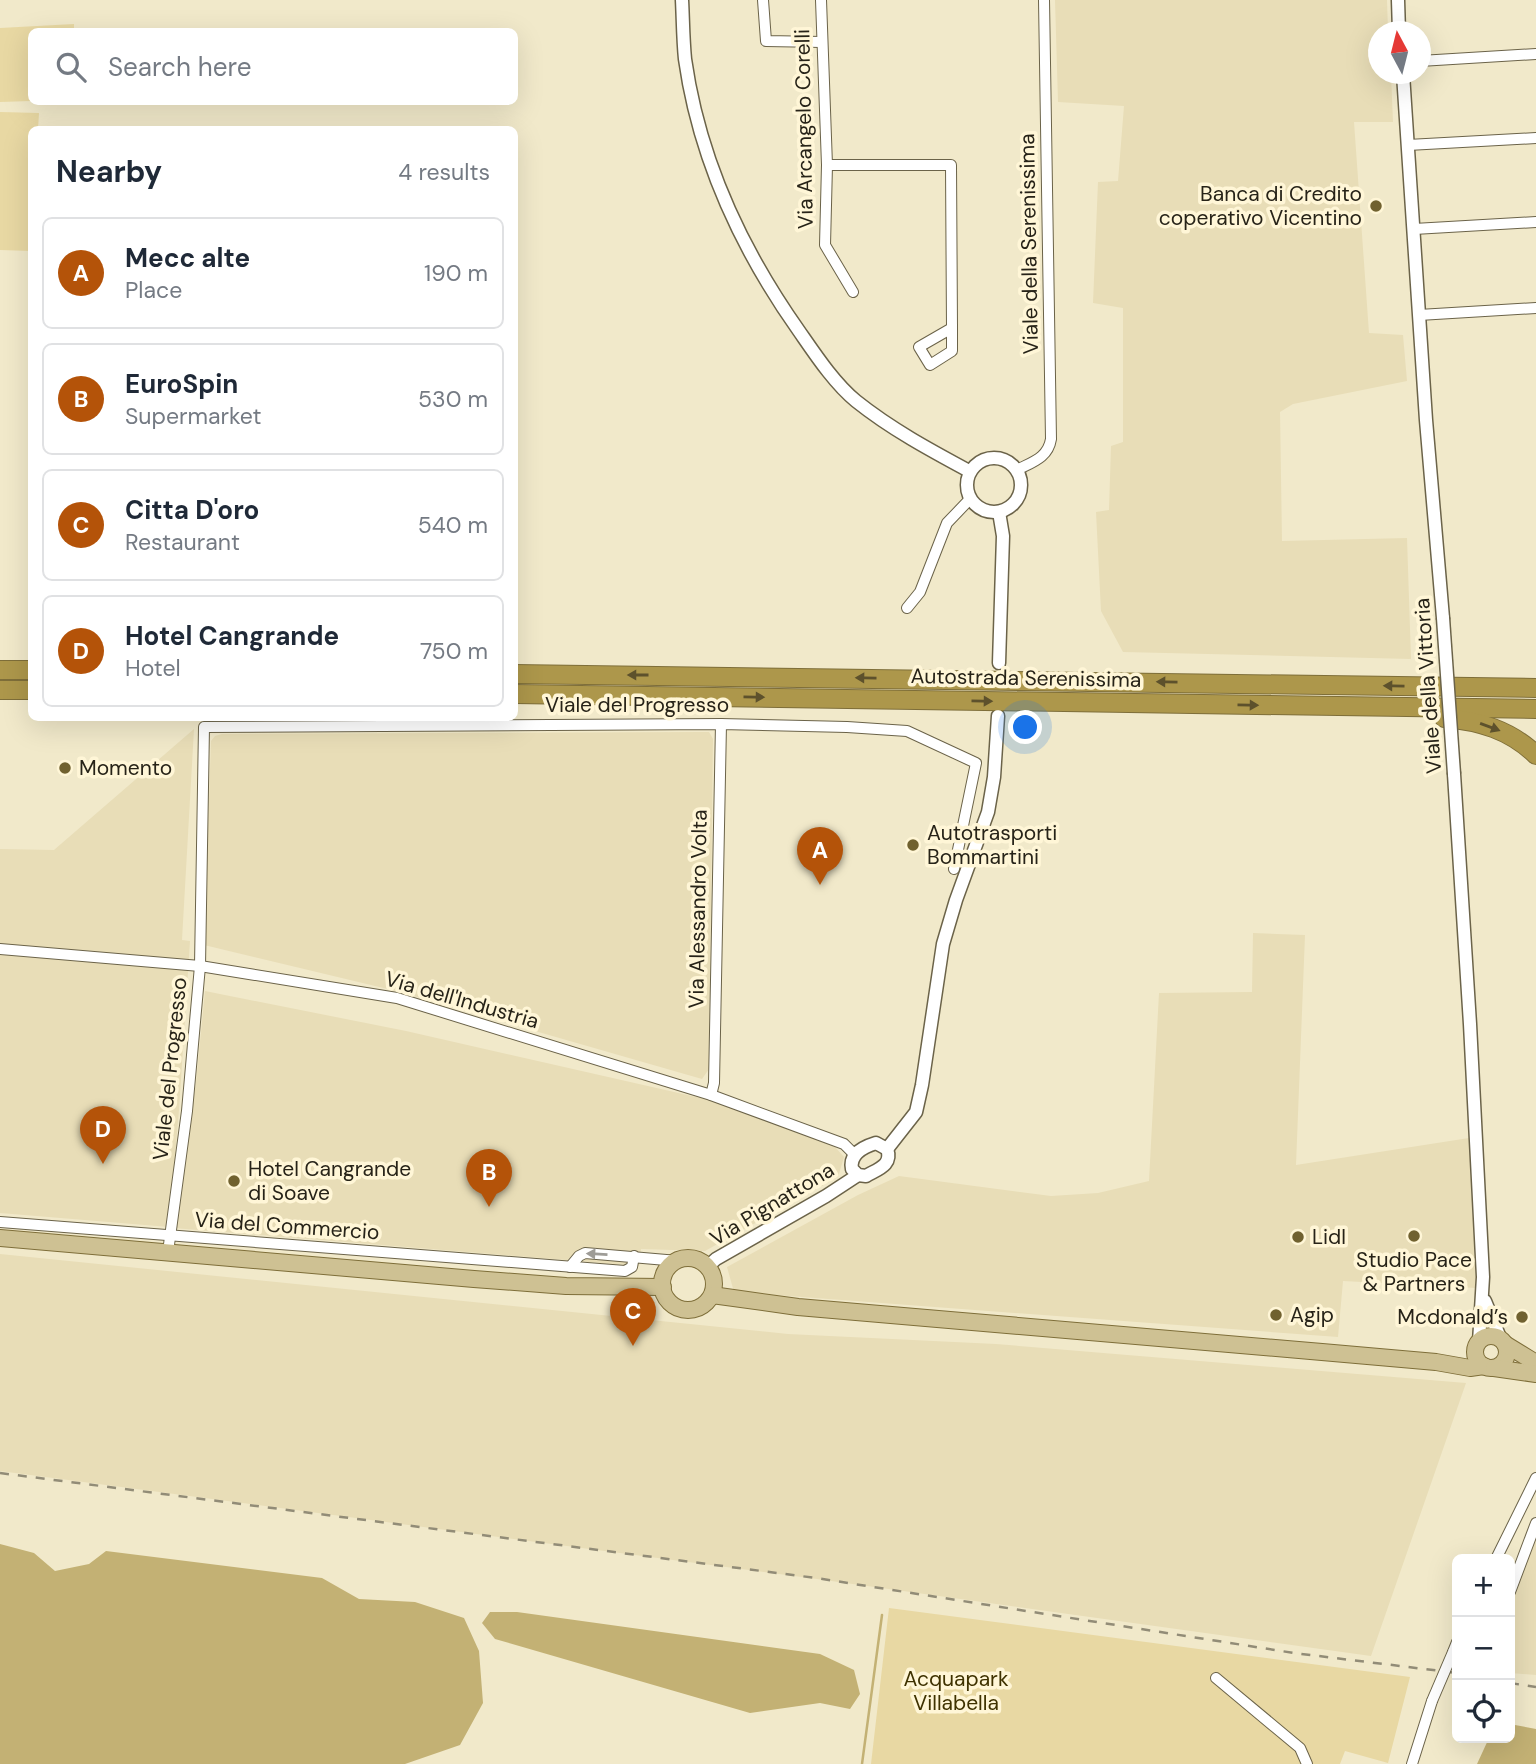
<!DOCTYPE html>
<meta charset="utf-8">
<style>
:root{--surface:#fff;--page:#f2f2f3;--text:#1f2937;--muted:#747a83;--line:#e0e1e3;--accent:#b45309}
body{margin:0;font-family:"DM Sans",sans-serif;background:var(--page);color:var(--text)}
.controls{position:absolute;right:21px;bottom:21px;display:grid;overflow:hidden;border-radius:10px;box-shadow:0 7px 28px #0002}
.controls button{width:63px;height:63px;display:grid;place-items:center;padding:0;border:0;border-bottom:2px solid var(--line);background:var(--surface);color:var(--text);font:35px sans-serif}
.compass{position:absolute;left:1368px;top:21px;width:63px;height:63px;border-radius:50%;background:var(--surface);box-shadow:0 7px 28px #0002;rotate:353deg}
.you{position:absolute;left:1026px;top:728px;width:24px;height:24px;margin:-18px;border:5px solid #fff;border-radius:50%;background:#1a73e8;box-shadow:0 0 0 10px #1a73e833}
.badge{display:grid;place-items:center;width:46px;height:46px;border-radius:50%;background:var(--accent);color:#fff;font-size:23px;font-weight:700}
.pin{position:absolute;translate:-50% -58px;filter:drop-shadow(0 2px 4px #0008)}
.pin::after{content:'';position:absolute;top:37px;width:24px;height:21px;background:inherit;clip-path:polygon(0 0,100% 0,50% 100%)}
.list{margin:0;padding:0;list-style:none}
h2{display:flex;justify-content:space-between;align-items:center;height:91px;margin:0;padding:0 28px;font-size:30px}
h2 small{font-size:23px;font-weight:400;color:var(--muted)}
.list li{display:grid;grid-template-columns:46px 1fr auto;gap:21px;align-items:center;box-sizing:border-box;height:112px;margin:0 14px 14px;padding:0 14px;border:2px solid var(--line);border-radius:10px}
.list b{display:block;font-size:26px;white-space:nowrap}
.list p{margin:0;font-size:23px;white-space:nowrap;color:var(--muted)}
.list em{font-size:23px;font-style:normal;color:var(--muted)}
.icon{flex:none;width:38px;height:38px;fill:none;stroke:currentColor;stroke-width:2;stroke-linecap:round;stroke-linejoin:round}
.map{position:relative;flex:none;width:1536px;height:1764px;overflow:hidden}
.search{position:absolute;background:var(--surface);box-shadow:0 7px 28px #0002;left:28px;top:28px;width:490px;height:77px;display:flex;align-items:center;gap:18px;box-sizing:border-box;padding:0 24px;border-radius:10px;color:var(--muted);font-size:26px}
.panel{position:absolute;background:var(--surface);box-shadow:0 7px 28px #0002;left:28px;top:126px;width:490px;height:595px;border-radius:10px}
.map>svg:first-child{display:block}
.built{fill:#e8ddb7}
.green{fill:#e8d8a3}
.water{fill:#c3b174}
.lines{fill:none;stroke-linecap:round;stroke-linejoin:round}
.stream{stroke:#c3b174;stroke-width:2.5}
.minor-casing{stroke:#6b6349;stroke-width:12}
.tertiary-casing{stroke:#6b6349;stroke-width:15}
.primary-casing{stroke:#7e6e39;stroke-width:18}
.motorway-casing{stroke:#7e6e39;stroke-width:20}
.minor{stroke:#fff;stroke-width:10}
.tertiary{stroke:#fff;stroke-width:12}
.primary{stroke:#cec193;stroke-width:16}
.motorway{stroke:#ad974b;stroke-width:18}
.rail{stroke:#928c77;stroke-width:2.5;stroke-dasharray:9 9;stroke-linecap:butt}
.minor-bridge-casing{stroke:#6b6349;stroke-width:12;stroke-linecap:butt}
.tertiary-bridge-casing{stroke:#6b6349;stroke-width:15;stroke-linecap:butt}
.minor-bridge{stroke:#fff;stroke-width:10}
.tertiary-bridge{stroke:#fff;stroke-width:12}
.oneway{fill:#5d512c}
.oneway2{fill:#9e9c97}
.poi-dot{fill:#70612f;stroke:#fff6d7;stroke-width:2.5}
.labels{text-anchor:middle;stroke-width:7;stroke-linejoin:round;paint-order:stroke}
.street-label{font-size:21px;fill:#272318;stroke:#fff6d7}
.poi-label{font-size:21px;fill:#272318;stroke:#fff6d7;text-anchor:start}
.park-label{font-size:21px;fill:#3f3200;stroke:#fff6d7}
</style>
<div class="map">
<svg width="1536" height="1764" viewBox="0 0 1536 1764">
<rect width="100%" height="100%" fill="#f1e9ca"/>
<g class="built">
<path d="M1055 0H1387L1388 31 1378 32V74H1391L1393 122H1354L1369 333 1403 335 1407 381 1293 404 1280 412 1282 541 1407 538 1411 659 1123 652 1101 611 1096 512 1109 510 1111 446 1123 442V308L1093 303 1098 182 1118 181 1124 106 1058 102Z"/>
<path d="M194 729 182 940 190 941 179 1110 169 1227 0 1213V849L54 850Z"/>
<path d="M702 732H709L713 739 709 1069 702 1079 396 991 204 945 211 741 215 736 222 734Z"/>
<path d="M1253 933 1305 935 1296 1165 1469 1138 1476 1288 1343 1281 1338 1337 734 1292 727 1267 858 1195 899 1176 1051 1196 1098 1193 1149 1181 1159 993 1252 992Z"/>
<path d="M205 991 406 1031 727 1104 835 1147 844 1157 838 1177 705 1251 641 1249 639 1266 173 1228 196 1083Z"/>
<path d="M0 1254 788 1334 996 1344 1466 1383 1371 1656 817 1579 0 1471Z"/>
<path d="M1536 1530V1675L1510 1673V1595Z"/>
</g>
<g class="green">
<path d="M74 24V31L32 32 31 101 0 102V28Z"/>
<path d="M0 112 39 113 38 129 32 130 31 251 0 250Z"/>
<path d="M889 1608 1410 1677 1388 1763 1345 1751 1340 1764H871Z"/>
</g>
<g class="water">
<path d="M0 1544 34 1553 55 1571 89 1564 106 1551 322 1578 359 1599 415 1602 464 1618 479 1651 483 1703 460 1745 405 1764H0Z"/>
<path d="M490 1612H517L820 1654 854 1670 860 1694 850 1709 820 1703 750 1713 495 1639 482 1623Z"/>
<path d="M1515 1725 1536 1729V1764H1477L1489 1738H1510V1728Z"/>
</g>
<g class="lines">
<path class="stream" d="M862 1764 882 1615"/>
<g class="minor-casing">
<g id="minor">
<path d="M763 0 766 41 822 42"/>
<path d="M821 0 827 165 825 245 853 292"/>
<path d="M1420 61 1536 54"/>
<path d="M1408 145 1536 138"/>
<path d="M827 165H951L952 328 919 347 930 365 952 351V328"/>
<path d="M1414 229 1536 222"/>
<path d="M1419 315 1536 308"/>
<path d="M1017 470C1032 462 1048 458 1051 439L1044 0"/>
<path d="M907 608 920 592 947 523 970 499"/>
<path d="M0 949 200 966 397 998 711 1095 844 1144 854 1154"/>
<path d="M711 1095 714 1083 721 724"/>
<path d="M0 1222 625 1271 632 1267 634 1256"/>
<path d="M168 1252 187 1111 200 966 204 727 721 724 847 727 907 731 976 763 954 869"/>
<path d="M570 1267 579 1256 585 1253 678 1261"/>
<path d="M1496 1559 1536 1478"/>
<path d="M1510 1592 1536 1523"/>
<path d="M1453 1652 1457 1642"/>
<path d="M1216 1678 1300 1748 1307 1764"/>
<path d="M1412 1764 1432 1701"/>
</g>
</g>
<g class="tertiary-casing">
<g id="tertiary">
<path d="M682 0C683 19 683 39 685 59 699 158 741 249 799 331 815 354 834 383 856 401 891 429 930 450 969 471"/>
<path d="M1398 0 1399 32"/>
<path d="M1403 74 1426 420 1443 618"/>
<circle cx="994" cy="485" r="27"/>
<path d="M999 663 1003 536 999 512"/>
<path d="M1454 774 1470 1024 1483 1277 1479 1342"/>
<path d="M876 1143 887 1149C893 1165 878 1169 866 1176L858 1175 852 1169C849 1154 863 1147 876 1143Z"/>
<path d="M887 1149 916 1112 922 1085 943 944 956 900 988 812 994 777 998 716"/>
<path d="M707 1267 716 1259 826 1196 858 1175"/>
<path d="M1485 1301 1501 1340"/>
</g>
</g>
<g class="primary-casing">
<g id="primary">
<path d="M0 1238 474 1279 566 1286 663 1287"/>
<circle cx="688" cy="1284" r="26"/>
<path d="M712 1295 798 1307 1322 1352 1436 1362 1470 1368 1484 1366"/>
<circle cx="1491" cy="1352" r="16"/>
<path d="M1505 1344 1536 1363"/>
<path d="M1494 1368 1536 1374"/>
</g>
</g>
<g class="motorway-casing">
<g id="motorway">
<path d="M0 670H32"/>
<path d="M514 674 1536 688"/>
<path d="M0 690H32"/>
<path d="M514 694 1536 709"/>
<path d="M1444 718C1480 721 1510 730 1536 755"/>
</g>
</g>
<use href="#minor" class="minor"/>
<use href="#tertiary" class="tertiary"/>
<use href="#primary" class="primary"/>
<use href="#motorway" class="motorway"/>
<g class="rail">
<path d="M0 1473 816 1578 1294 1653 1457 1673"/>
<path d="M1510 1683 1536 1687"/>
</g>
<g class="minor-bridge-casing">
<path id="minor-bridge" d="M1432 1701 1453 1652"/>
</g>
<g class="tertiary-bridge-casing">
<path id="tertiary-bridge" d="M1443 618 1454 774"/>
</g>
<use href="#minor-bridge" class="minor-bridge"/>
<use href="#tertiary-bridge" class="tertiary-bridge"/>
</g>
<defs><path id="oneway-solid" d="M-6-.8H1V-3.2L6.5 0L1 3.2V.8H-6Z" transform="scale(1.75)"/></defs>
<g class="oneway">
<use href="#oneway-solid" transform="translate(638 675) rotate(-180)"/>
<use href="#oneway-solid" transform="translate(866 678) rotate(-179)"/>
<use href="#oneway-solid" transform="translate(1167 682) rotate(-179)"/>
<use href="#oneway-solid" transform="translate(1394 686) rotate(-179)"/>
<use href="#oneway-solid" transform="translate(754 697) rotate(1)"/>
<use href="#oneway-solid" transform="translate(982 701) rotate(1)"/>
<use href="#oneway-solid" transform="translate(1248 705) rotate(1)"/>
<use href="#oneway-solid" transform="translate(1490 727) rotate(20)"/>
</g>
<use class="oneway2" href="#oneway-solid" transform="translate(597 1254) rotate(-177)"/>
<g class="poi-dot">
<circle cx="1376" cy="206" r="7"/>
<circle cx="65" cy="768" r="7"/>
<circle cx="913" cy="845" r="7"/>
<circle cx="234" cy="1181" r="7"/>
<circle cx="1414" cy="1236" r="7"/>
<circle cx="1298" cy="1237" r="7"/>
<circle cx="1276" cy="1315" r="7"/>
<circle cx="1522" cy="1317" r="7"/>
</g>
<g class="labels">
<g class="street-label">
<text transform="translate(804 129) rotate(-91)" y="7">Via Arcangelo Corelli</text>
<text transform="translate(1029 244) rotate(-91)" y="7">Viale della Serenissima</text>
<text transform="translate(1026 678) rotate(1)" y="7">Autostrada Serenissima</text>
<text transform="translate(1428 686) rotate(-94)" y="7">Viale della Vittoria</text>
<text x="637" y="712">Viale del Progresso</text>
<text transform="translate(698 909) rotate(-89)" y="7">Via Alessandro Volta</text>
<text transform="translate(462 1000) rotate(16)" y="7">Via dell'Industria</text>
<text transform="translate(170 1069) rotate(-84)" y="7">Viale del Progresso</text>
<text transform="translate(772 1204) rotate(-31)" y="7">Via Pignattona</text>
<text transform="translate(287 1226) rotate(4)" y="7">Via del Commercio</text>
</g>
<g class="poi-label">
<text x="1362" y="201" text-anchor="end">Banca di Credito<tspan x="1362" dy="24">coperativo Vicentino</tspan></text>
<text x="79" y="775">Momento</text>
<text x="927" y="840">Autotrasporti<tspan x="927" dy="24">Bommartini</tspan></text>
<text x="248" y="1176">Hotel Cangrande<tspan x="248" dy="24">di Soave</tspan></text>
<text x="1312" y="1244">Lidl</text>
<text x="1414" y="1267" text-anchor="middle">Studio Pace<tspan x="1414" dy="24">&amp; Partners</tspan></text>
<text x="1290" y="1322">Agip</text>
<text x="1508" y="1324" text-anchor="end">Mcdonald’s</text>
</g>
<g class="park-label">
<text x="956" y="1686">Acquapark<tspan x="956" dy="24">Villabella</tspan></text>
</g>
</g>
</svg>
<div class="controls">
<button>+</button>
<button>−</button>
<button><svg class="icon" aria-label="locate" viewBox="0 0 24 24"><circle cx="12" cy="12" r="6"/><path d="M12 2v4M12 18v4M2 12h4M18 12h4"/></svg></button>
</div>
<svg class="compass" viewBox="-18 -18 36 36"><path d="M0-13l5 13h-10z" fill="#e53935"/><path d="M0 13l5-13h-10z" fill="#747a83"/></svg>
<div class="you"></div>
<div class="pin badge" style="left:820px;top:885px">A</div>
<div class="pin badge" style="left:489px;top:1207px">B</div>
<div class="pin badge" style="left:633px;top:1346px">C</div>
<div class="pin badge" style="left:103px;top:1164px">D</div>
<div class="search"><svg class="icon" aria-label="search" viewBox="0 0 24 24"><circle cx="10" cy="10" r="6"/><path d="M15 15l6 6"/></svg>Search here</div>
<section class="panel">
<h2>Nearby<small>4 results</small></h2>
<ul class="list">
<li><span class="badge">A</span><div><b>Mecc alte</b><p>Place</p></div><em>190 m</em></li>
<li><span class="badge">B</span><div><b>EuroSpin</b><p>Supermarket</p></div><em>530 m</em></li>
<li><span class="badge">C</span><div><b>Citta D'oro</b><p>Restaurant</p></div><em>540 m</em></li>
<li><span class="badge">D</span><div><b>Hotel Cangrande</b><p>Hotel</p></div><em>750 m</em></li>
</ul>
</section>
</div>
